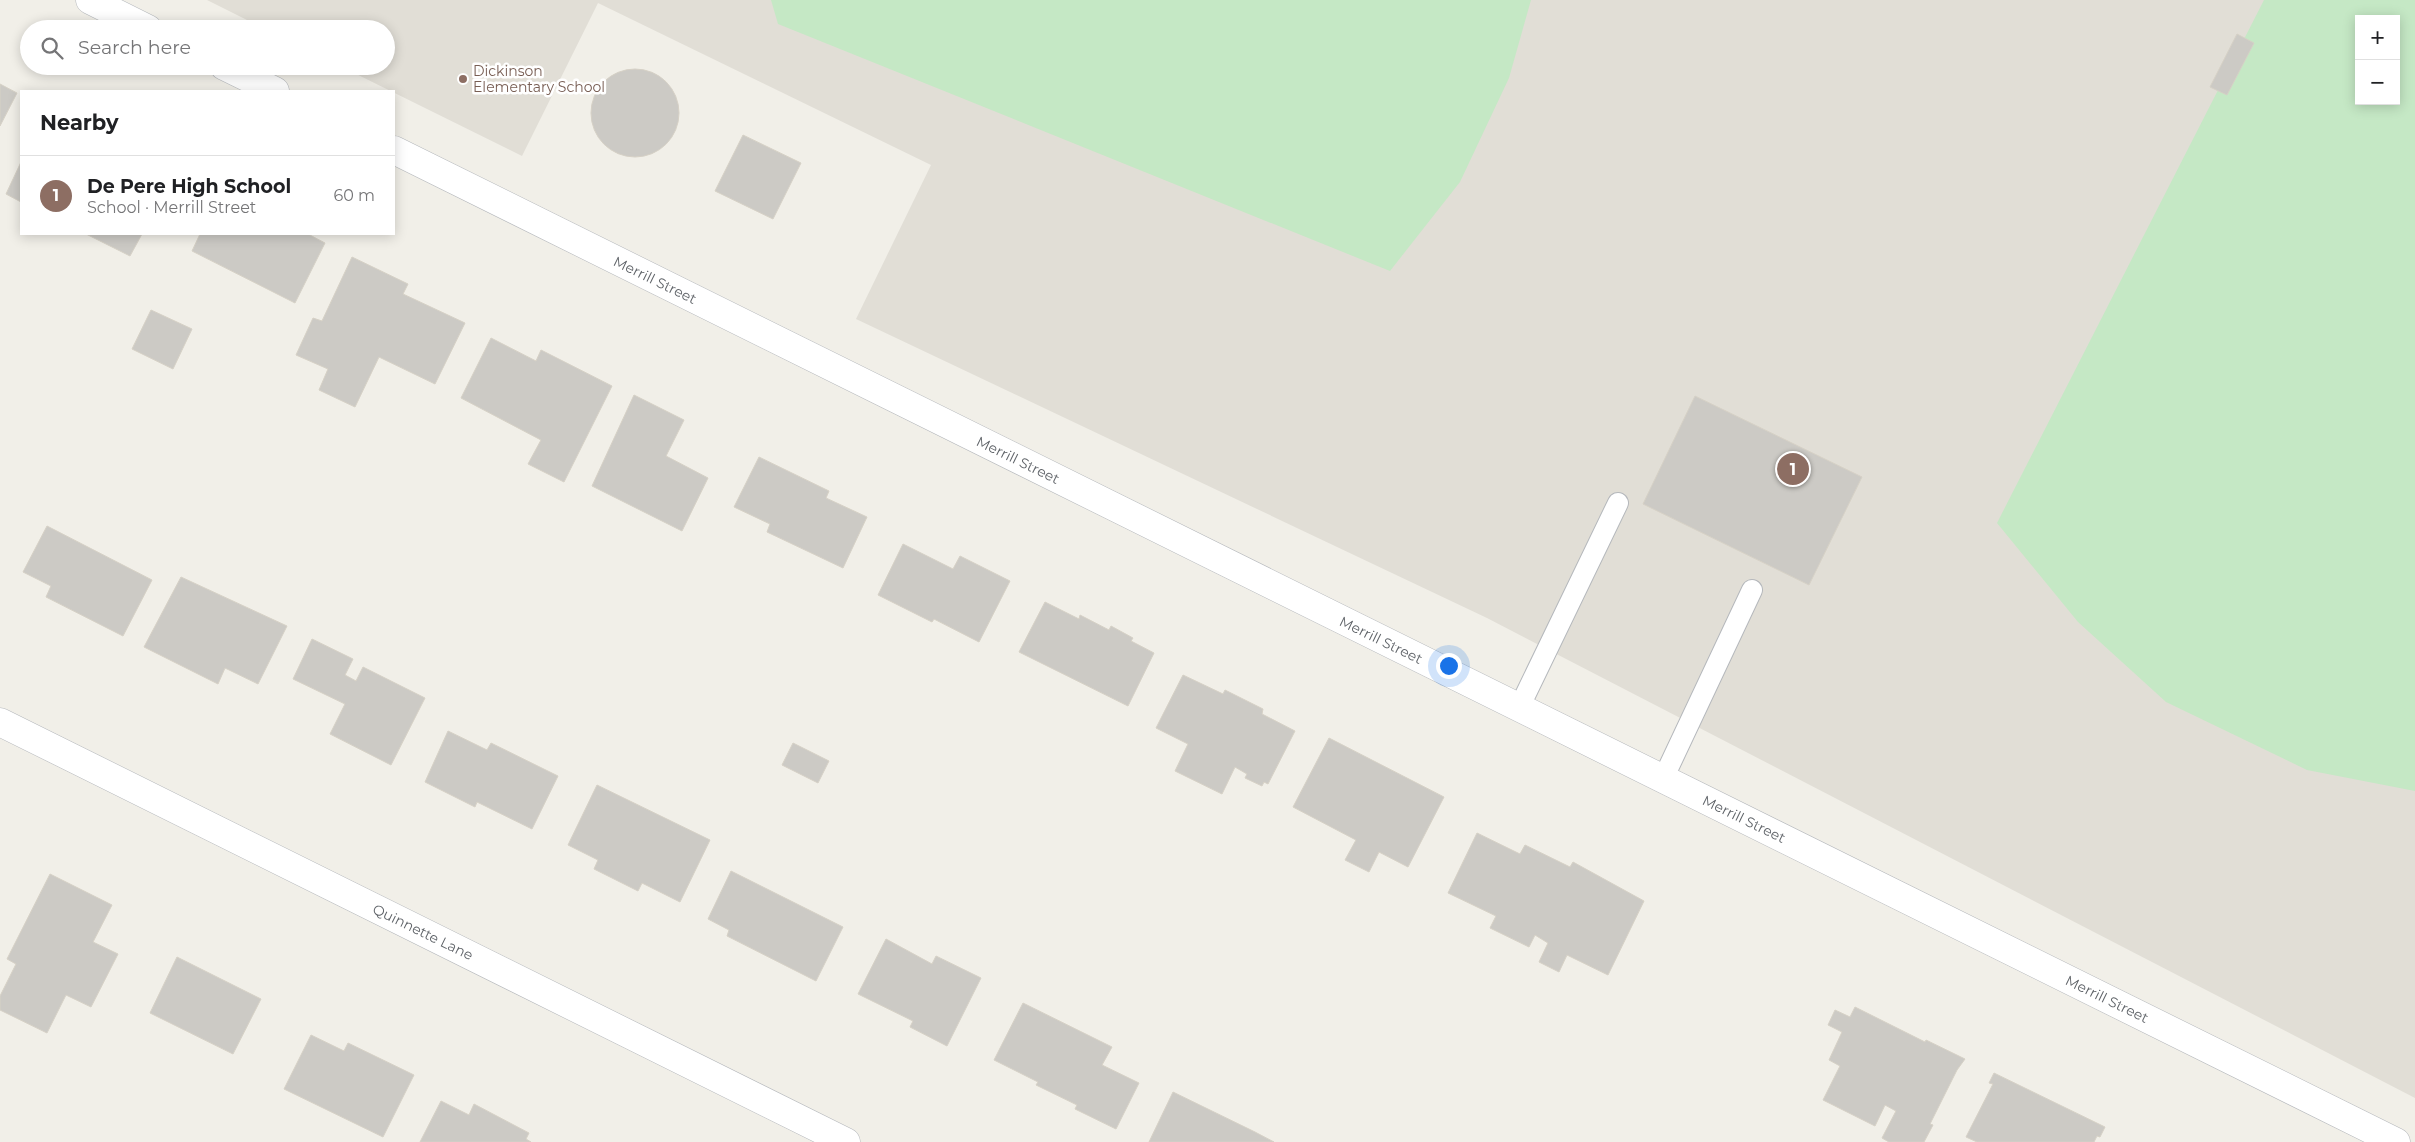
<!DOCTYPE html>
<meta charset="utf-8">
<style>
:root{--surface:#fff;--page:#f6f6f6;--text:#202124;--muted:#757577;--line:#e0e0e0;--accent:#d93025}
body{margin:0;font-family:Montserrat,sans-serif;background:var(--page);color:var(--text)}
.controls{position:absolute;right:15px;top:15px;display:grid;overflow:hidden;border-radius:0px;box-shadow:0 2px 12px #0003}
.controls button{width:45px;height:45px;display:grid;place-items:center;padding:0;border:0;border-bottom:1px solid var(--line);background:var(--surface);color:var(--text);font:25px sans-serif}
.you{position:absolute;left:1448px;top:665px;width:18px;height:18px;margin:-12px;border:4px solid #fff;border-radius:50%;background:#1a73e8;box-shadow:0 0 0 8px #1a73e833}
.badge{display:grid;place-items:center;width:32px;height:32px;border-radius:50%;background:var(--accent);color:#fff;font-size:16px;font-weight:700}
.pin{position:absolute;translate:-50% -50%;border:2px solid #fff;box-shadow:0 1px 5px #0006}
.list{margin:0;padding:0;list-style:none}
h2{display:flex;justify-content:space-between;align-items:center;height:65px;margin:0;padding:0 20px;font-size:21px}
h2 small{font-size:16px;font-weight:400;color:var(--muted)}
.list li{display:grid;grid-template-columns:32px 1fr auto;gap:15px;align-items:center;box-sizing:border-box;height:80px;padding:0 20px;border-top:1px solid var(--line)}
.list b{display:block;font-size:19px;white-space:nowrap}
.list p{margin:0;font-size:16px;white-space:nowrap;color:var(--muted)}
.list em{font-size:16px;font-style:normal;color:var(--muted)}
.icon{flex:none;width:28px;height:28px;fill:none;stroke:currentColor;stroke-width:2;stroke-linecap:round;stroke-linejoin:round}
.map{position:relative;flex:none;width:2415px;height:1142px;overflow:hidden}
.search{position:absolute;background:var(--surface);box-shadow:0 2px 12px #0003;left:20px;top:20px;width:375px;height:55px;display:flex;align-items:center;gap:12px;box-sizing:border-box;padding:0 18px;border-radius:28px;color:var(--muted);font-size:19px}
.panel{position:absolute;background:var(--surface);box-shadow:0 2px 12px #0003;left:20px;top:90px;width:375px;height:145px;border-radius:0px}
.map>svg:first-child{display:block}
.education{fill:#e1ded6;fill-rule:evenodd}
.green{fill:#c5e8c5;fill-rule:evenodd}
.building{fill:#cccac5;stroke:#d6d1c6}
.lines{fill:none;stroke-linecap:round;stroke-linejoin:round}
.service-casing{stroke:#b5b8bc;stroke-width:22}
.minor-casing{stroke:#b5b8bc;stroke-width:29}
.service{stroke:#fff;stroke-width:20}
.minor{stroke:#fff;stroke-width:28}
.education-dot{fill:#8d6e63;stroke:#fff;stroke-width:2}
.labels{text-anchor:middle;stroke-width:5;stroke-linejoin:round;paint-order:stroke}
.education-label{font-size:14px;fill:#785e54;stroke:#fff;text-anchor:start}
.street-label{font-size:14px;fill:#5f6368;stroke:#fff}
</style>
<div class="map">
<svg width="2415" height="1142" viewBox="0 0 2415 1142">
<rect width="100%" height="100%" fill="#f1efe8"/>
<path class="education" d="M207 0H2415V1098L1487 618 856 319 931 165 598 3 522 156 340 66H386V29H265ZM2359 19H2396V101H2359Z"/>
<g class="green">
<path d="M771 0H1531L1509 78 1460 182 1390 271 778 24Z"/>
<path d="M2264 0H2415V791L2307 770 2166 702 2078 622 1997 523ZM2359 19H2396V101H2359Z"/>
</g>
<g class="building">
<path d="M2237 34 2254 43 2227 95 2210 87Z"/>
<circle cx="635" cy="113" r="44"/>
<path d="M0 84 17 93 0 126Z"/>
<path d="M743 135 801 163 773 219 715 191Z"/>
<path d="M21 162V202L6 194Z"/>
<path d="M86 234H142L130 256Z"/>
<path d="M200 234H308L325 243 295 303 192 251Z"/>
<path d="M352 257 408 284 403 294 465 323 435 384 379 357 355 407 319 390 328 369 296 355 313 318 322 321Z"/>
<path d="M151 310 192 329 173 369 132 349Z"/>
<path d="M491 338 536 361 541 350 612 386 564 482 528 464 541 440 461 398Z"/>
<path d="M634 395 684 420 666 456 708 478 682 531 592 486Z"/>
<path d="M1695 396 1862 477 1809 585 1643 504Z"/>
<path d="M759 457 829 491 826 498 867 517 843 568 767 532 770 524 734 507Z"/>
<path d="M47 526 152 580 123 636 46 597 51 586 23 572Z"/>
<path d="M903 544 953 569 960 556 1010 581 979 642 934 619 932 622 878 595Z"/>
<path d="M181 577 287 626 258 684 225 668 218 684 144 647Z"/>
<path d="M1045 602 1079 619 1080 615 1109 630 1111 626 1133 638 1131 641 1154 653 1128 706 1019 652Z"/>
<path d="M312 639 353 659 345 675 356 681 363 667 425 698 391 765 330 734 345 704 293 679Z"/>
<path d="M1183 675 1223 694 1225 690 1263 709 1262 714 1295 731 1268 784 1264 782 1262 786 1245 778 1247 774 1235 767 1222 794 1175 771 1188 744 1156 728Z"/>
<path d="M448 731 487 750 491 743 558 776 532 829 477 802 475 807 425 782Z"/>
<path d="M1329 738 1444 797 1408 867 1379 852 1369 872 1345 860 1356 840 1293 807Z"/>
<path d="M793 743 829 761 818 783 782 765Z"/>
<path d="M597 785 710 840 680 902 642 883 638 891 594 869 598 860 568 845Z"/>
<path d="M1477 833 1520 854 1525 845 1570 867 1573 862 1644 901 1608 975 1567 955 1559 972 1539 962 1548 943 1535 935 1529 947 1490 928 1496 916 1448 893Z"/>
<path d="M731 871 843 927 816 981 727 936 729 930 708 919Z"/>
<path d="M50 874 112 905 93 942 118 954 91 1007 66 995 47 1033 0 1010V996L16 964 7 959Z"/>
<path d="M886 939 932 964 936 956 981 978 947 1046 910 1027 913 1021 858 994Z"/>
<path d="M177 957 261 999 233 1054 150 1013Z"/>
<path d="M1023 1003 1112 1047 1102 1065 1139 1083 1116 1129 1075 1109 1077 1105 1036 1085 1038 1082 994 1060Z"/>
<path d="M1855 1007 1925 1042 1926 1040 1965 1059 1957 1070 1930 1124 1933 1125 1924 1142H1889L1882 1138 1896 1111 1885 1105 1875 1126 1823 1100 1840 1066 1829 1060 1842 1032 1828 1025 1835 1010 1850 1017Z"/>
<path d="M311 1035 344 1051 348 1043 414 1075 383 1137 284 1089Z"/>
<path d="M1994 1073 2105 1127 2100 1137 2097 1136 2094 1142H1977L1966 1137 1993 1084 1989 1083Z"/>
<path d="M1173 1092 1255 1132 1274 1142H1149Z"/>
<path d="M441 1101 469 1115 474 1104 529 1133 526 1139 531 1142H420Z"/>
</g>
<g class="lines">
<g class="service-casing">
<g id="service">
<path d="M1519 708 1618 503"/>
<path d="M1663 779 1752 590"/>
</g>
</g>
<g class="minor-casing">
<g id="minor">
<path d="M90 0 148 29"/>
<path d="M224 66 275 91"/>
<path d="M394 150 2396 1142"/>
<path d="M0 722 846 1142"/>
</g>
</g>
<use href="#service" class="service"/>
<use href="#minor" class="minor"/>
</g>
<circle class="education-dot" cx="463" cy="79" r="5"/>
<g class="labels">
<g class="education-label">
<text x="473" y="76">Dickinson<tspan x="473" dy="16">Elementary School</tspan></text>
</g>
<g class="street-label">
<text transform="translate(655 280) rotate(26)" y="5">Merrill Street</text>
<text transform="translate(1018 460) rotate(26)" y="5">Merrill Street</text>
<text transform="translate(1381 640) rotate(26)" y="5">Merrill Street</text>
<text transform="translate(1744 819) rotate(26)" y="5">Merrill Street</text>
<text transform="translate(423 932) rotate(26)" y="5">Quinnette Lane</text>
<text transform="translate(2107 999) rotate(26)" y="5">Merrill Street</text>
</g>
</g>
</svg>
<div class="controls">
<button>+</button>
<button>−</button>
</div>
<div class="you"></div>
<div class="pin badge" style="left:1793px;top:469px;background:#8d6e63">1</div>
<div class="search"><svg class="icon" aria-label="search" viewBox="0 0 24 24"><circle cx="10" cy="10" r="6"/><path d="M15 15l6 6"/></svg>Search here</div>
<section class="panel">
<h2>Nearby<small></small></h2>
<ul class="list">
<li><span class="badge" style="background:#8d6e63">1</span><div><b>De Pere High School</b><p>School · Merrill Street</p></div><em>60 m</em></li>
</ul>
</section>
</div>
